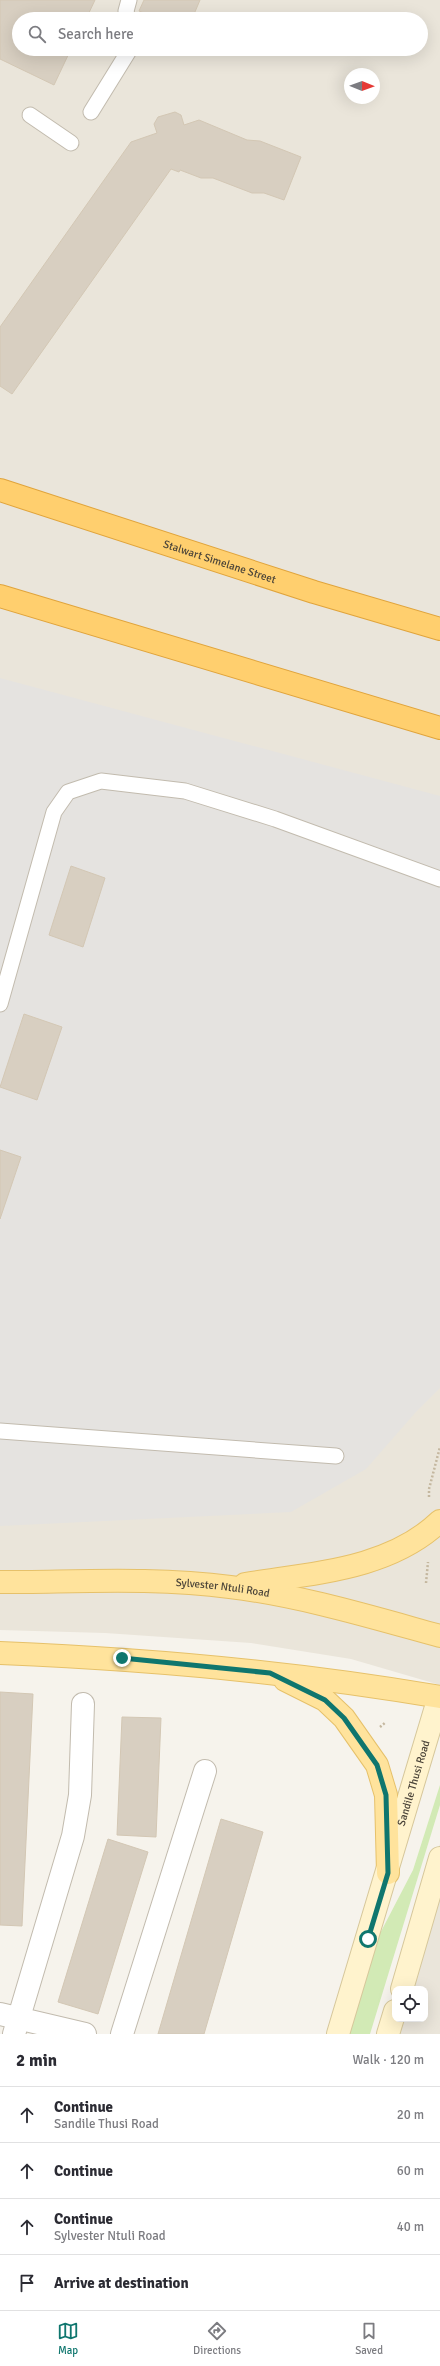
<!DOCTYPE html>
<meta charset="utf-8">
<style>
:root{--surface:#fff;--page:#f7f7f7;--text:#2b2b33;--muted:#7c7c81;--line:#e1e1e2;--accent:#0f766e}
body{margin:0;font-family:Signika,sans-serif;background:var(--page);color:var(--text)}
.controls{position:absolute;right:12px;bottom:12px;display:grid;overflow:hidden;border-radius:8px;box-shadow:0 4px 16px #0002}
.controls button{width:36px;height:36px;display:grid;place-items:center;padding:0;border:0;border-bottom:1px solid var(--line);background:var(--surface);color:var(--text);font:20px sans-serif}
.compass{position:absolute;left:344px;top:68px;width:36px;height:36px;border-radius:50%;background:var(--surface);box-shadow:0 4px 16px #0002;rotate:91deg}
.stop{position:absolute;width:12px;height:12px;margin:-9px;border:3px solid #0f766e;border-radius:50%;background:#fff}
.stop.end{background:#0f766e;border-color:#fff;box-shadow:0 1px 4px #0008}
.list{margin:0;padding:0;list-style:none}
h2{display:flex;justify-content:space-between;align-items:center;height:52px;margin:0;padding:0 16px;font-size:17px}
h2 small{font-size:13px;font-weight:400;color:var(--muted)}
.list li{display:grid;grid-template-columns:26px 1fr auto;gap:12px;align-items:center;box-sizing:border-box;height:56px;padding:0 16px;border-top:1px solid var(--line)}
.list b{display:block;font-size:15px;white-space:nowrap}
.list p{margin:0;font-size:13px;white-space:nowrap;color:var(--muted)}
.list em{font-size:13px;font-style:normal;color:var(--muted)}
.icon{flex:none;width:22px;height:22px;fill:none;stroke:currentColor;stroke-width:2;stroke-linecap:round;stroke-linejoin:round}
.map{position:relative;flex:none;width:440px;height:2034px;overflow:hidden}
.search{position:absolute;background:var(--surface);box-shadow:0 4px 16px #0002;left:12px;right:12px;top:12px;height:44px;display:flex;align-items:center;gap:10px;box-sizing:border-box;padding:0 14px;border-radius:22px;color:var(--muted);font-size:15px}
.sheet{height:276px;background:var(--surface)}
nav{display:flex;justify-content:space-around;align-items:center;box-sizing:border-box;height:56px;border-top:1px solid var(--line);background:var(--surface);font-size:11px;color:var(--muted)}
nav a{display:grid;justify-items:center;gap:2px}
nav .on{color:var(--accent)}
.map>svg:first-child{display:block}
.residential{fill:#eae5da;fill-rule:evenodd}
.green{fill:#d2eab5}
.parking{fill:#e5e3e0}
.building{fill:#d8cfc1;stroke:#d3c7b4}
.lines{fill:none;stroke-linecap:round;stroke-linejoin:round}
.lane-casing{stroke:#c2bbae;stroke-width:17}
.street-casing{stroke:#c2bbae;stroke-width:24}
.secondary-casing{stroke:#d6c79b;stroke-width:24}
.primary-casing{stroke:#e6c16a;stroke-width:24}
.highway-casing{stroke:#e0a43c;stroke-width:24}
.path{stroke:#c4b79f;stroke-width:2.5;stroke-dasharray:2 2;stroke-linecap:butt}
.lane{stroke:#fff;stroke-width:15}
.street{stroke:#fff;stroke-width:22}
.secondary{stroke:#fff3cd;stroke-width:22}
.primary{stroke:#ffe39c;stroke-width:22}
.highway{stroke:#ffcf6e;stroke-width:22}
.route{stroke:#0f766e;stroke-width:5}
.labels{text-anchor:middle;stroke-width:4;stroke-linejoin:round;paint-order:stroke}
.street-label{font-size:11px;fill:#4b4439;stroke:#fff}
</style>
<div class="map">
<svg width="440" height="2034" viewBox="0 0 440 2034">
<rect width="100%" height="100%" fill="#f6f3ec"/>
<g class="residential">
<path d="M0 0H440V1685L351 1659 251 1643 105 1633 0 1630ZM19 19H421V49H19ZM350 74H374V98H350Z"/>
<path d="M440 1844V2034H383L395 1993V2019H425V1989H396Z"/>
</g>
<path class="green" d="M440 1785V1805L370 2034H347L374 1945 413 1870Z"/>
<path class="parking" d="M0 678 440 796V1388L415 1413 366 1469 291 1512 0 1526Z"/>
<g class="building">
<path d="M0 0H95L86 19H19V49H71L54 85 0 59Z"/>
<path d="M144 0H200L192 19H158L139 11Z"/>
<path d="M175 112 181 115 184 125 199 120 247 140 260 141 301 157 284 200 264 193H252L213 178H201L180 170 179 172 171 169 12 394 0 386V327L131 142 157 133 154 124 158 117Z"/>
<path d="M71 866 105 878 83 947 49 935Z"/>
<path d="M24 1014 62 1027 37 1100 0 1087Z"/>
<path d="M0 1150 21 1157 0 1219Z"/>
<path d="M0 1692 33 1694 22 1926 0 1925Z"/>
<path d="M122 1717 161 1718 156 1837 117 1835Z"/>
<path d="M221 1819 263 1832 204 2034H158Z"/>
<path d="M108 1839 148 1852 98 2014 58 2002Z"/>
</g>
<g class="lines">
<g class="lane-casing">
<g id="lane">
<path d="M128 19 126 11 129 0"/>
<path d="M91 112 130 49"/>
<path d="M30 115 71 143"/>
<path d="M0 1004 54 812 68 792 101 781 185 791 275 819 440 879"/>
<path d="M0 1431 336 1456"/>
</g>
</g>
<g class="street-casing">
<g id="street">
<path d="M0 2014 85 2034"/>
<path d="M14 2034 73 1836 80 1795 83 1704"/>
<path d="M122 2034 205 1771"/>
</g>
</g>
<g class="secondary-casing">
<g id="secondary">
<path d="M402 1989 440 1858"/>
<path id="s1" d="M338 2034 439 1697"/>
<path d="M388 2034 395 2011"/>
</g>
</g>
<g class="primary-casing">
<g id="primary">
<path id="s2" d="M0 1582C76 1582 155 1577 230 1587 302 1596 371 1617 440 1636"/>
<path d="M245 1584C312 1573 389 1570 440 1521"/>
<path d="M0 1653C147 1659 294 1672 440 1697"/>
<path d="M285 1680 325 1700 344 1718 377 1765 386 1795 388 1873"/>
</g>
</g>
<g class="highway-casing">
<g id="highway">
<path id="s3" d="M0 490 314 592 440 629"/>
<path d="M0 596 440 728"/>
</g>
</g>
<g class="path">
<path d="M429 1497V1489L440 1447"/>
<path d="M426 1583 428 1562"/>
<path d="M380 1727 386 1722"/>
</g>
<use href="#lane" class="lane"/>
<use href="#street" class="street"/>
<use href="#secondary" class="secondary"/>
<use href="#primary" class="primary"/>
<use href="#highway" class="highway"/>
</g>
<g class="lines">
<path class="route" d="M122 1658 270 1673 325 1700 344 1718 377 1765 386 1795 388 1873 368 1939"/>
</g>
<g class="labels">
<g class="street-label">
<text dy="4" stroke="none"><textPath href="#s3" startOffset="231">Stalwart Simelane Street</textPath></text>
<text dy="4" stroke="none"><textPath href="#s2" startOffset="223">Sylvester Ntuli Road</textPath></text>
<text dy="4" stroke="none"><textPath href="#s1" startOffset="262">Sandile Thusi Road</textPath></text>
</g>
</g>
</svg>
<div class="controls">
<button><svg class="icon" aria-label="locate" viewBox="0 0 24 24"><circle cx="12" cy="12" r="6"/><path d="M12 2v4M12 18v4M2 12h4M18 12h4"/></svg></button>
</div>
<svg class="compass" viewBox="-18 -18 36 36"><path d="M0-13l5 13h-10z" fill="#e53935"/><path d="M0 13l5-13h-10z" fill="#7c7c81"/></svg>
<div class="stop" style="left:368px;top:1939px"></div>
<div class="stop end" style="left:122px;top:1658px"></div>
<div class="search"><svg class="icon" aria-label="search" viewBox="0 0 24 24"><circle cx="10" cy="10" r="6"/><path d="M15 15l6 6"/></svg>Search here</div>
</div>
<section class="sheet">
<h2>2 min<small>Walk · 120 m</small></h2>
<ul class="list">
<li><svg class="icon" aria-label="ahead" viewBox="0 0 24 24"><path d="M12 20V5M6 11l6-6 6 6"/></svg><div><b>Continue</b><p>Sandile Thusi Road</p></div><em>20 m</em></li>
<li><svg class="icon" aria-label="ahead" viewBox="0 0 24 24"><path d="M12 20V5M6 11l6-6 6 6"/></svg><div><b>Continue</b></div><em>60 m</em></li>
<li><svg class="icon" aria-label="ahead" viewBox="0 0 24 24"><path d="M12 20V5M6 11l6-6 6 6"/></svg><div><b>Continue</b><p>Sylvester Ntuli Road</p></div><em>40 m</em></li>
<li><svg class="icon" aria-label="arrive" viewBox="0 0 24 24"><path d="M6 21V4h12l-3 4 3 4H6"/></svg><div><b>Arrive at destination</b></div></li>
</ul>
</section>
<nav>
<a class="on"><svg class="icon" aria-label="map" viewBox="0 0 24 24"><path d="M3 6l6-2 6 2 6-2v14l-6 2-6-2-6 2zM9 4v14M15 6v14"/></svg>Map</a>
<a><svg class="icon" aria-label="directions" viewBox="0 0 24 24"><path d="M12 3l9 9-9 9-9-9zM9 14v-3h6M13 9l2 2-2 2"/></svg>Directions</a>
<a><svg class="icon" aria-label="saved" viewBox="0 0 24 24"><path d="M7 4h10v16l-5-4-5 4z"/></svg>Saved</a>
</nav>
